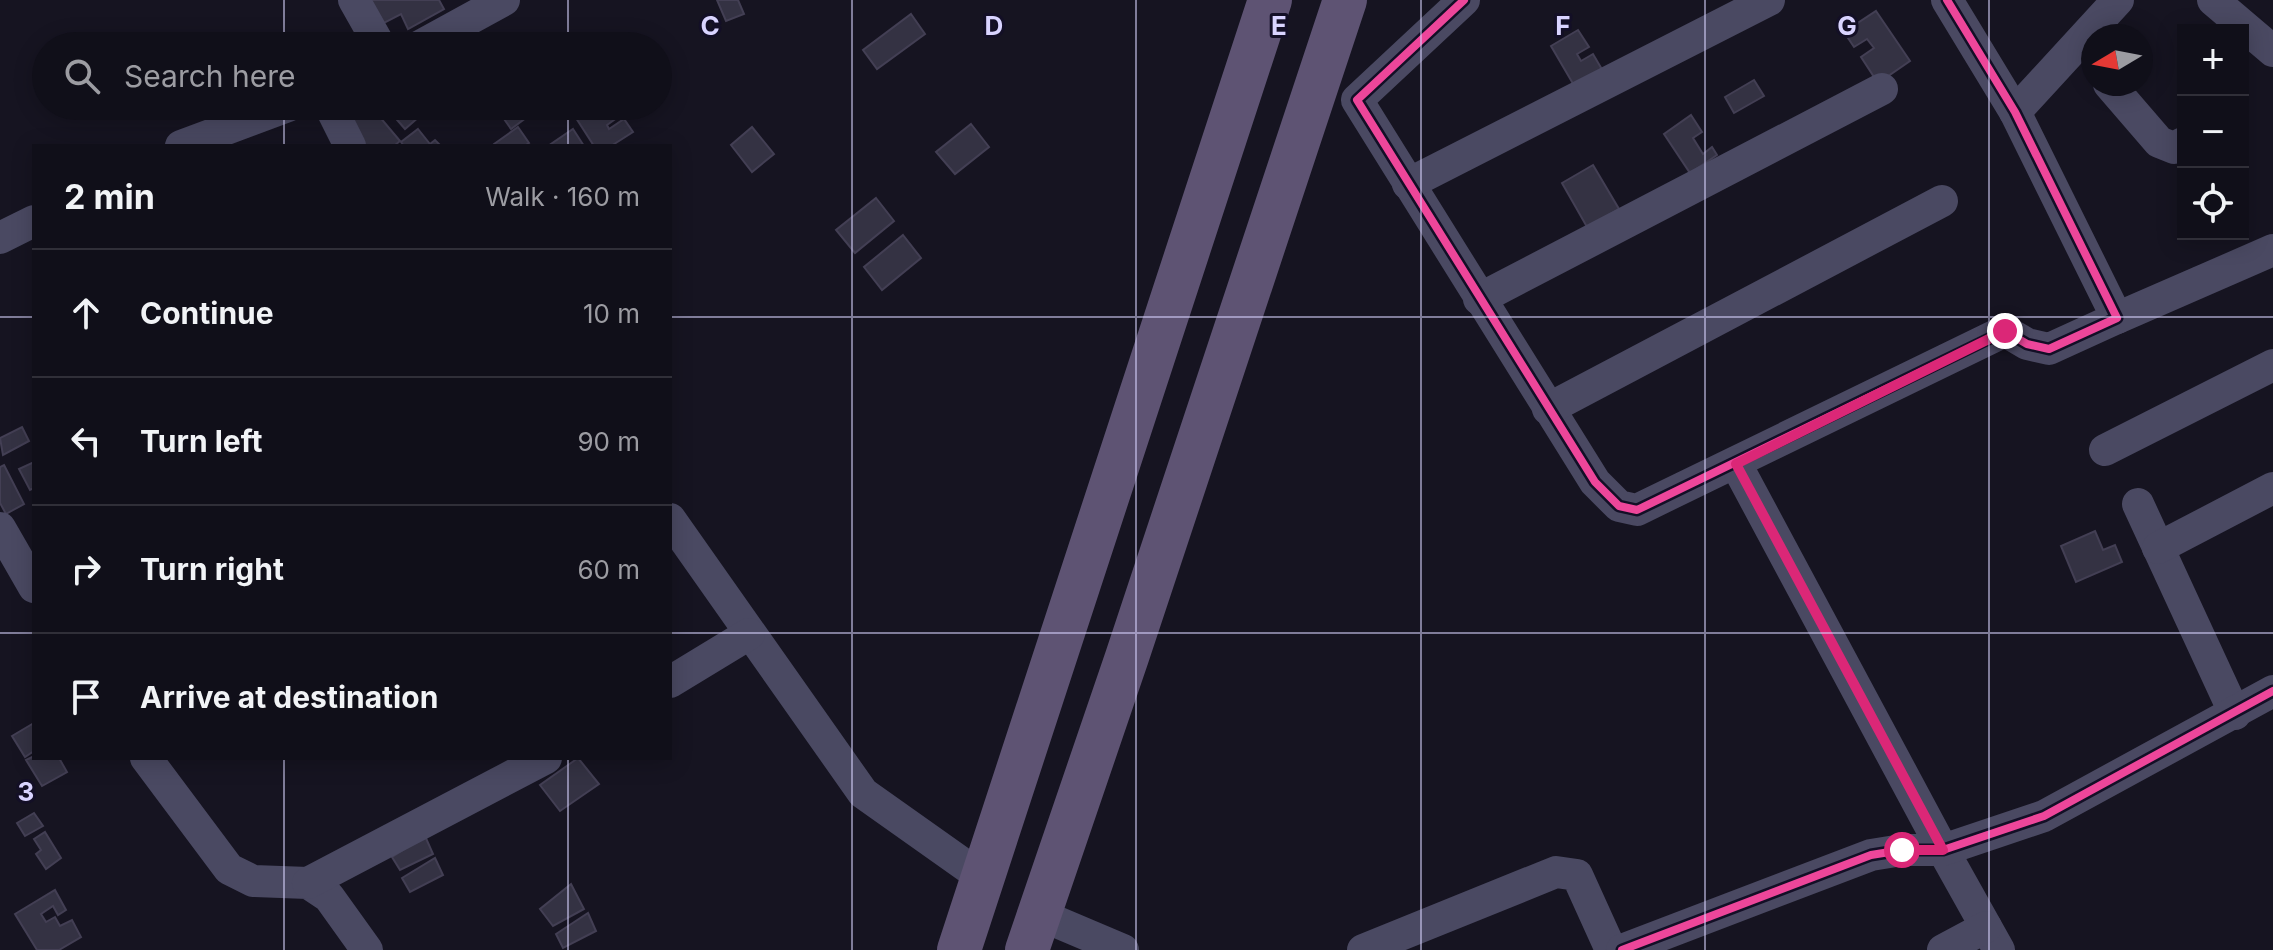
<!DOCTYPE html>
<meta charset="utf-8">
<style>
:root{--surface:#100f19;--page:#1e1d26;--text:#f1f3f6;--muted:#9c9ca2;--line:#302f38}
body{margin:0;font-family:Inter,sans-serif;background:var(--page);color:var(--text)}
.controls{position:absolute;right:24px;top:24px;display:grid;overflow:hidden;border-radius:0px;box-shadow:0 4px 20px #0003}
.controls button{width:72px;height:72px;display:grid;place-items:center;padding:0;border:0;border-bottom:2px solid var(--line);background:var(--surface);color:var(--text);font:40px sans-serif}
.compass{position:absolute;left:2081px;top:24px;width:72px;height:72px;border-radius:50%;background:var(--surface);box-shadow:0 4px 20px #0003;rotate:260deg}
.stop{position:absolute;width:24px;height:24px;margin:-18px;border:6px solid #db2777;border-radius:50%;background:#fff}
.stop.end{background:#db2777;border-color:#fff;box-shadow:0 2px 8px #0008}
.list{margin:0;padding:0;list-style:none}
h2{display:flex;justify-content:space-between;align-items:center;height:104px;margin:0;padding:0 32px;font-size:34px}
h2 small{font-size:26px;font-weight:400;color:var(--muted)}
.list li{display:grid;grid-template-columns:52px 1fr auto;gap:24px;align-items:center;box-sizing:border-box;height:128px;padding:0 32px;border-top:2px solid var(--line)}
.list b{display:block;font-size:30px;white-space:nowrap}
.list em{font-size:26px;font-style:normal;color:var(--muted)}
.icon{flex:none;width:44px;height:44px;fill:none;stroke:currentColor;stroke-width:2;stroke-linecap:round;stroke-linejoin:round}
.map{position:relative;flex:none;width:2273px;height:950px;overflow:hidden}
.search{position:absolute;background:var(--surface);box-shadow:0 4px 20px #0003;left:32px;top:32px;width:640px;height:88px;display:flex;align-items:center;gap:20px;box-sizing:border-box;padding:0 28px;border-radius:44px;color:var(--muted);font-size:30px}
.panel{position:absolute;background:var(--surface);box-shadow:0 4px 20px #0003;left:32px;top:144px;width:640px;height:616px;border-radius:0px}
.map>svg:first-child{display:block}
.building{fill:#343243;stroke:#433f54;stroke-width:2}
.lines{fill:none;stroke-linecap:round;stroke-linejoin:round}
.street{stroke:#4a4962;stroke-width:32}
.primary{stroke:#5e5373;stroke-width:44}
.cycleway-casing{stroke:#130f26;stroke-width:13}
.cycleway{stroke:#ed469a;stroke-width:8}
.route{stroke:#db2777;stroke-width:10}
.grid{fill:none;stroke:#d9d4ff;stroke-width:2;stroke-opacity:0.55}
.grid-label{font-size:26px;text-anchor:middle;font-weight:bold;fill:#d9d4ff;stroke:#130f26;stroke-width:6;stroke-linejoin:round;paint-order:stroke}
</style>
<div class="map">
<svg width="2273" height="950" viewBox="0 0 2273 950">
<rect width="100%" height="100%" fill="#161421"/>
<g class="building">
<path d="M368 0H439L444 9 408 29 401 14 382 24Z"/>
<path d="M717 0H738L744 14 726 21Z"/>
<path d="M1876 11 1910 61 1878 83 1861 57 1874 48 1867 39 1854 47 1844 32Z"/>
<path d="M911 14 925 34 877 69 863 50Z"/>
<path d="M1578 30 1589 47 1577 54 1581 61 1593 54 1607 78 1579 94 1551 46Z"/>
<path d="M1754 80 1764 96 1734 113 1725 97Z"/>
<path d="M346 106H377L373 109 400 141 394 146H365Z"/>
<path d="M385 106H410L419 117 405 129Z"/>
<path d="M495 106H542L511 129Z"/>
<path d="M594 106H615L621 115 607 125 609 129 624 119 633 132 611 146H594L576 118Z"/>
<path d="M1691 115 1702 132 1693 138 1703 154 1712 147 1717 155 1690 173 1664 134Z"/>
<path d="M971 124 989 147 955 174 936 152Z"/>
<path d="M518 127 529 143 524 146H495L494 144Z"/>
<path d="M752 127 774 154 752 172 731 145Z"/>
<path d="M418 129 430 144 435 140 441 146H404L401 142Z"/>
<path d="M573 129 584 146H548Z"/>
<path d="M1593 165 1619 209 1587 227 1562 183Z"/>
<path d="M876 198 894 221 855 253 836 230Z"/>
<path d="M903 235 921 258 882 290 864 267Z"/>
<path d="M22 427 29 441 3 455 0 438Z"/>
<path d="M34 462V488L30 490 19 469Z"/>
<path d="M4 465 24 504 6 514 0 503V467Z"/>
<path d="M2095 531 2103 550 2115 545 2122 562 2076 582 2061 546Z"/>
<path d="M34 723V751L25 757 12 736Z"/>
<path d="M34 756V758H59L67 772 42 786 26 760Z"/>
<path d="M578 758 599 784 560 811 540 785Z"/>
<path d="M34 813 43 826 25 836 17 823Z"/>
<path d="M45 832 61 858 46 869 36 854 41 850 34 839Z"/>
<path d="M425 836 433 854 400 870 392 857Z"/>
<path d="M435 858 443 875 410 892 402 878Z"/>
<path d="M571 884 584 909 553 926 540 909Z"/>
<path d="M55 890 66 910 58 915 53 906 41 914 46 922 55 917 60 926 72 920 81 937 59 950H37L15 914Z"/>
<path d="M588 913 596 931 563 948 556 934Z"/>
</g>
<g class="lines">
<g class="street">
<path d="M354 0 380 46"/>
<path d="M1464 0 1357 100 1595 482 1619 506 1637 510 2005 331 2027 344 2049 349 2117 318 2015 112 1947 0"/>
<path d="M2213 0 2273 51"/>
<path d="M420 46 504 0"/>
<path d="M2109 84 2159 142 2174 148 2183 143"/>
<path d="M330 106 350 146"/>
<path d="M2015 112 2118 0"/>
<path d="M181 146 288 106"/>
<path d="M1408 184 1769 0"/>
<path d="M0 238 34 221"/>
<path d="M1479 299 1882 89"/>
<path d="M2117 318 2273 250"/>
<path d="M1548 409 1942 201"/>
<path d="M2105 450 2273 365"/>
<path d="M1736 464 1943 850 1999 950"/>
<path d="M2138 504 2235 714"/>
<path d="M670 519 863 793 983 878"/>
<path d="M0 528 34 587"/>
<path d="M2158 548 2273 488"/>
<path d="M670 682 749 634"/>
<path d="M146 758 229 869 253 881 308 883 329 897 367 950"/>
<path d="M308 883 546 758"/>
<path d="M1038 914 1123 950"/>
<path d="M1363 950 1556 872 1577 875 1611 950"/>
<path d="M1622 950 1871 855 1902 850H1943L2044 816 2273 691"/>
<path d="M1943 950 1986 927"/>
</g>
<g class="primary">
<path d="M959 950 1270 0"/>
<path d="M1027 950 1127 657 1345 0"/>
</g>
<g class="cycleway-casing">
<g id="cycleway">
<path d="M1464 0 1357 100 1595 482 1619 506 1637 510 2005 331 2027 344 2049 349 2117 318 2015 112 1947 0"/>
<path d="M1622 950 1871 855 1902 850H1943L2044 816 2273 691"/>
</g>
</g>
<use href="#cycleway" class="cycleway"/>
</g>
<g class="lines">
<path class="route" d="M1902 850H1943L1736 464 2005 331"/>
</g>
<path class="grid" d="M284 0V46M568 0V46M852 0V950M1136 0V950M1421 0V950M1705 0V950M1989 0V950M284 106V146M568 106V146M0 317H34M670 317H2273M0 633H34M670 633H2273M284 758V950M568 758V950"/>
<g class="grid-label">
<text x="710" y="35">C</text>
<text x="994" y="35">D</text>
<text x="1279" y="35">E</text>
<text x="1563" y="35">F</text>
<text x="1847" y="35">G</text>
<text x="26" y="801">3</text>
</g>
</svg>
<div class="controls">
<button>+</button>
<button>−</button>
<button><svg class="icon" aria-label="locate" viewBox="0 0 24 24"><circle cx="12" cy="12" r="6"/><path d="M12 2v4M12 18v4M2 12h4M18 12h4"/></svg></button>
</div>
<svg class="compass" viewBox="-18 -18 36 36"><path d="M0-13l5 13h-10z" fill="#e53935"/><path d="M0 13l5-13h-10z" fill="#9c9ca2"/></svg>
<div class="stop" style="left:1902px;top:850px"></div>
<div class="stop end" style="left:2005px;top:331px"></div>
<div class="search"><svg class="icon" aria-label="search" viewBox="0 0 24 24"><circle cx="10" cy="10" r="6"/><path d="M15 15l6 6"/></svg>Search here</div>
<section class="panel">
<h2>2 min<small>Walk · 160 m</small></h2>
<ul class="list">
<li><svg class="icon" aria-label="ahead" viewBox="0 0 24 24"><path d="M12 20V5M6 11l6-6 6 6"/></svg><div><b>Continue</b></div><em>10 m</em></li>
<li><svg class="icon" aria-label="left" viewBox="0 0 24 24"><path d="M17 20v-9H6M10 6l-5 5 5 5"/></svg><div><b>Turn left</b></div><em>90 m</em></li>
<li><svg class="icon" aria-label="right" viewBox="0 0 24 24"><path d="M7 20v-9h11M14 6l5 5-5 5"/></svg><div><b>Turn right</b></div><em>60 m</em></li>
<li><svg class="icon" aria-label="arrive" viewBox="0 0 24 24"><path d="M6 21V4h12l-3 4 3 4H6"/></svg><div><b>Arrive at destination</b></div></li>
</ul>
</section>
</div>
